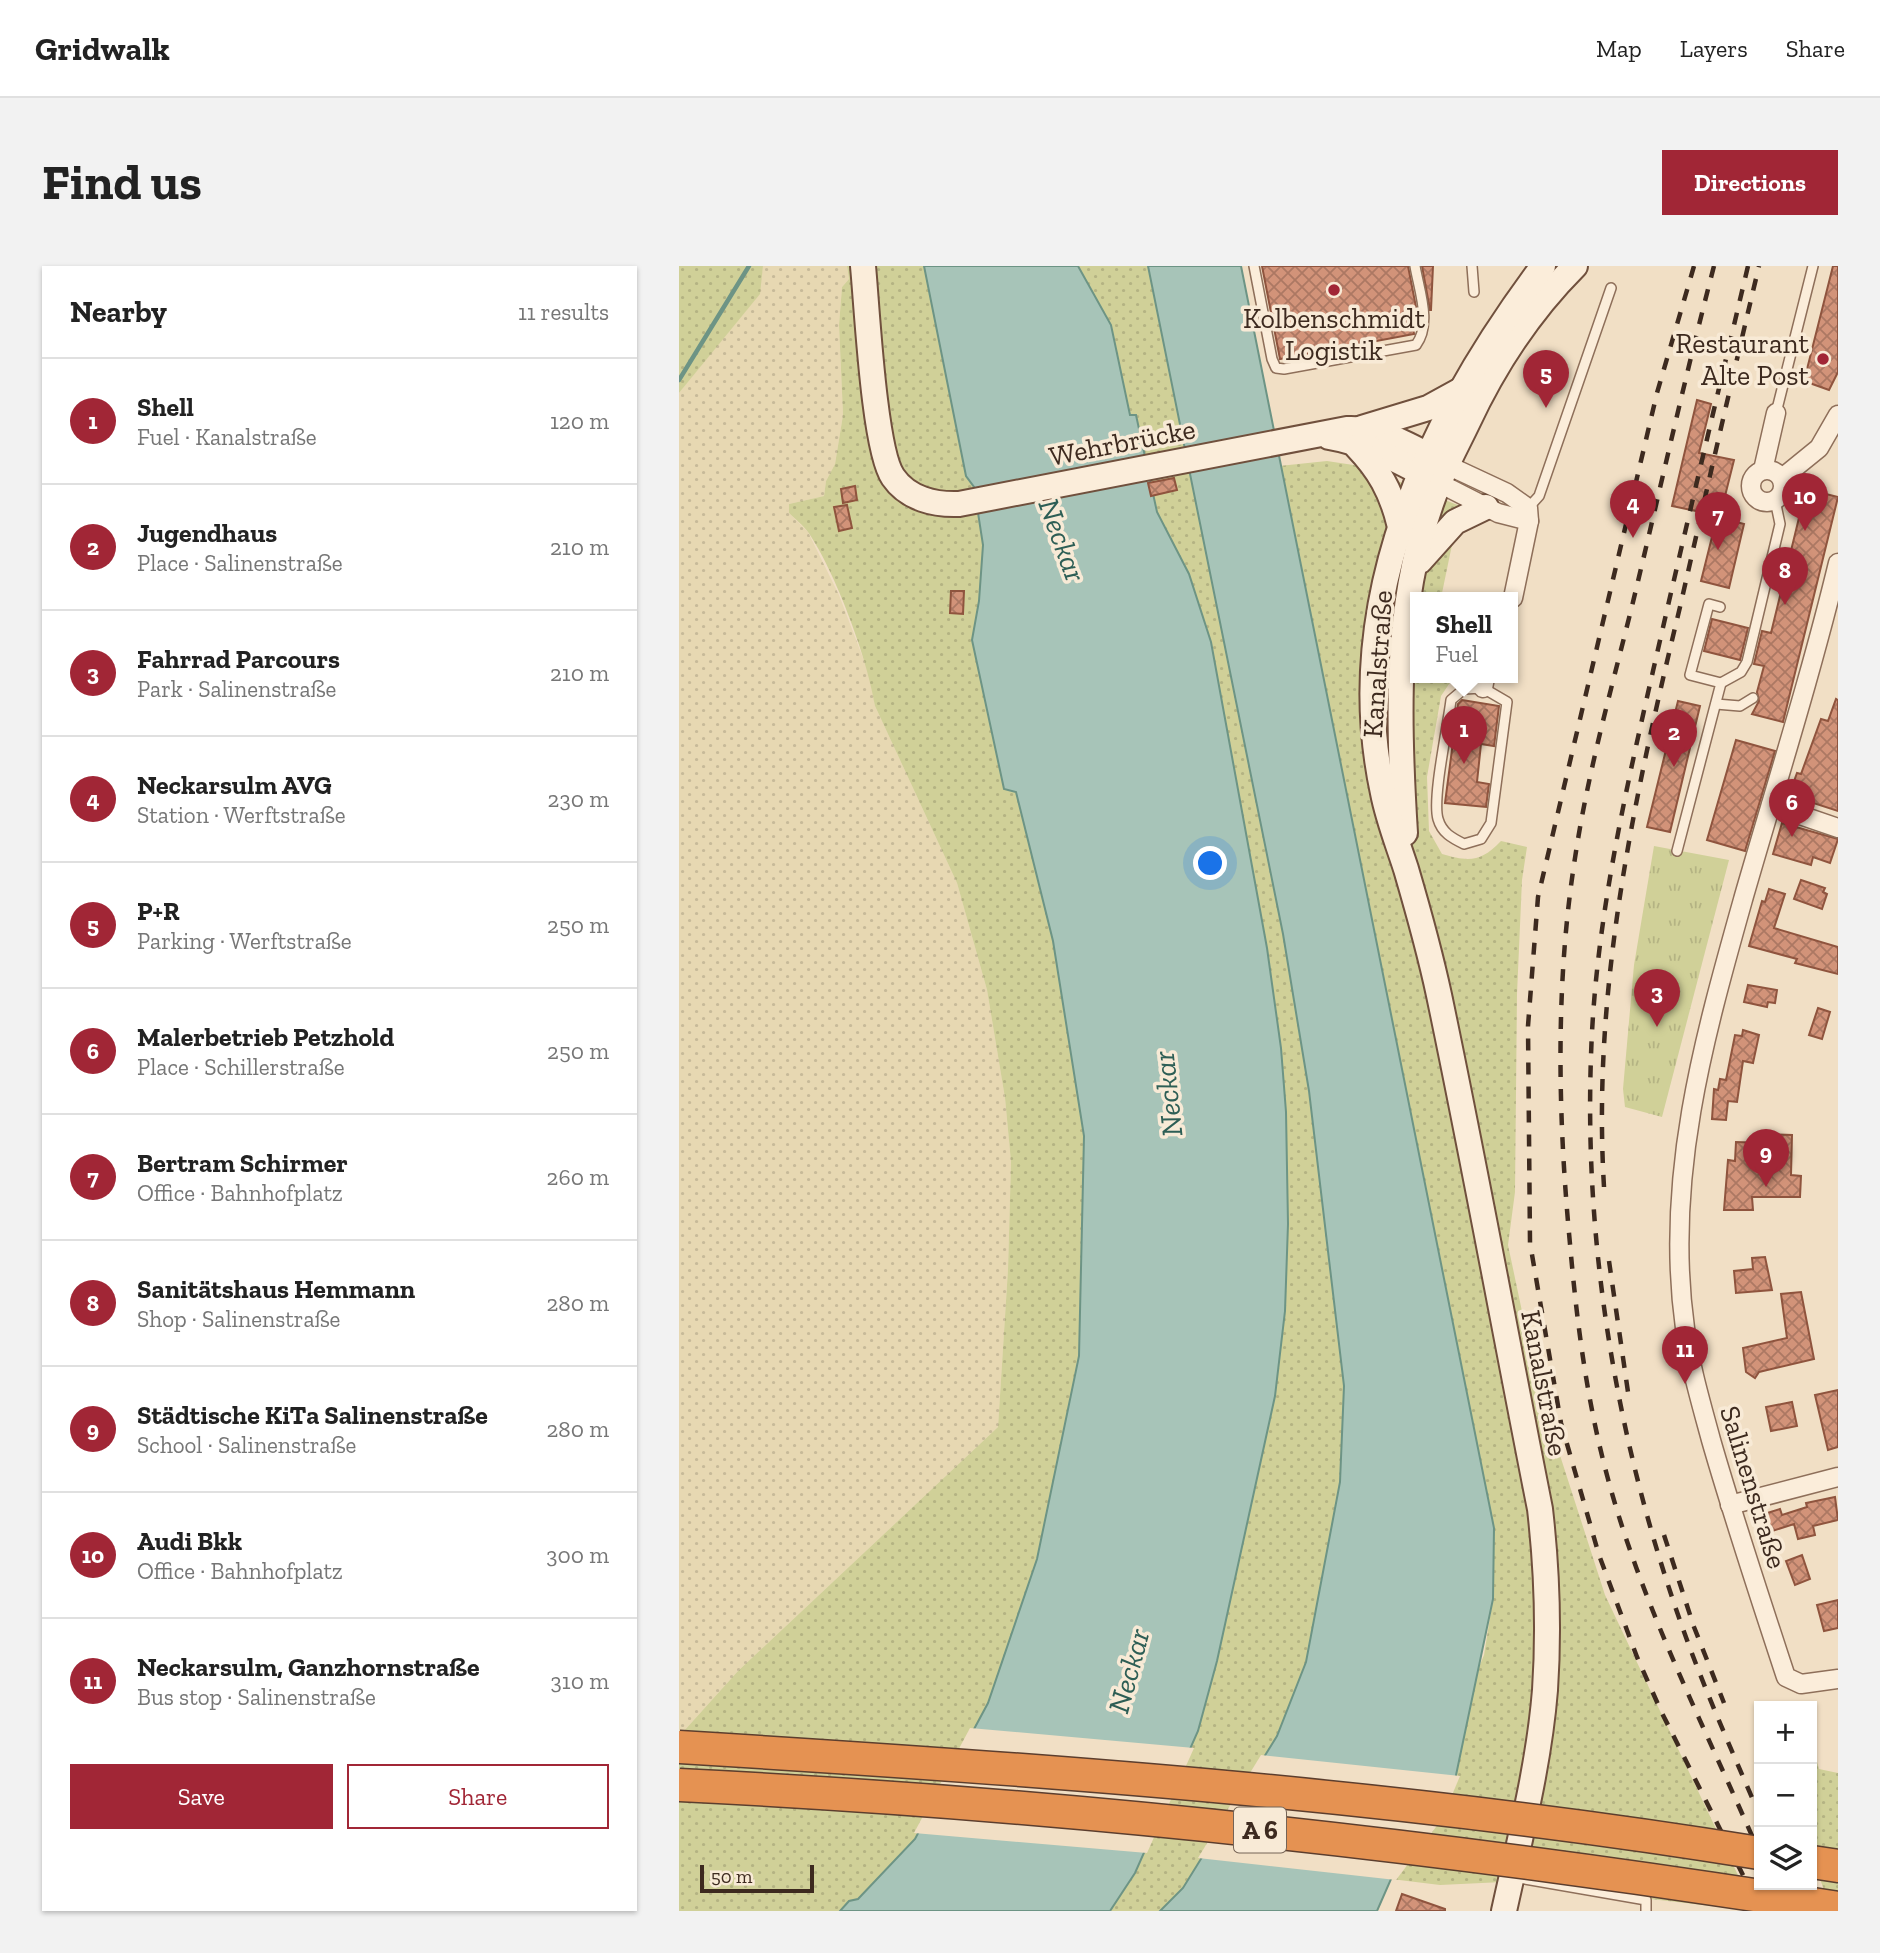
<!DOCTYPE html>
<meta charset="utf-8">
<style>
:root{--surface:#fff;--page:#f2f2f2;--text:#222;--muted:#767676;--line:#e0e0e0;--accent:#a12636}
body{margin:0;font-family:"Zilla Slab",serif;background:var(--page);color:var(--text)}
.controls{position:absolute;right:21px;bottom:21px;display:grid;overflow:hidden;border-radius:0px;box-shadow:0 2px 5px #0004}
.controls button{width:63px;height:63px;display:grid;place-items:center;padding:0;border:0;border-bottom:2px solid var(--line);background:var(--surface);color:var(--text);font:35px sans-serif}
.scale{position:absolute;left:21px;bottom:18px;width:114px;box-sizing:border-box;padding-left:7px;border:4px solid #3d2a1f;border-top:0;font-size:19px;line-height:24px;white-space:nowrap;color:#3d2a1f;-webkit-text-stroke:5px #f8ead6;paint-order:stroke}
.you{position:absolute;left:532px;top:598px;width:24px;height:24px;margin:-18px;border:5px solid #fff;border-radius:50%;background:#1a73e8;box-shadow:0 0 0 10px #1a73e833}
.badge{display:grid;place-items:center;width:46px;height:46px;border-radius:50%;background:var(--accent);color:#fff;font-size:23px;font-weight:700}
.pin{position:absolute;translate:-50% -58px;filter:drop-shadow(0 2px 4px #0008)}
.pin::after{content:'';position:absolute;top:37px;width:24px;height:21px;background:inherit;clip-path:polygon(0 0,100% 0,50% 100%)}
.popup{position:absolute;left:731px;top:326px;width:108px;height:91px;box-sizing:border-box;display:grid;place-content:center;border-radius:0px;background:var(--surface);filter:drop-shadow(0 2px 5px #0005);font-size:23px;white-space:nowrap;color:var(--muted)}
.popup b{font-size:26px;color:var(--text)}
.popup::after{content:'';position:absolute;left:50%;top:100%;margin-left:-14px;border:14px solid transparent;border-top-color:var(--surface)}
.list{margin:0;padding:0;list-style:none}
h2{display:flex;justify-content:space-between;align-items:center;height:91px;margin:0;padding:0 28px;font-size:30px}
h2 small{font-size:23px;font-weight:400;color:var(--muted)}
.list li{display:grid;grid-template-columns:46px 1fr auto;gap:21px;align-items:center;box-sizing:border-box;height:126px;padding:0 28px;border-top:2px solid var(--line)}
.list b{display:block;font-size:26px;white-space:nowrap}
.list p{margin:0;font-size:23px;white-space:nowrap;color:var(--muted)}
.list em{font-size:23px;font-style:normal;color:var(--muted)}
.actions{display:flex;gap:14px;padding:21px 28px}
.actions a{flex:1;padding:16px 0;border:2px solid var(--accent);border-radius:0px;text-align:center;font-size:24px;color:var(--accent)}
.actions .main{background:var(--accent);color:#fff}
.icon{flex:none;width:38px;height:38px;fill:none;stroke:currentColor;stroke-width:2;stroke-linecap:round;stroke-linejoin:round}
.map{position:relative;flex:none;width:1159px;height:1645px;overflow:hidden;border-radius:0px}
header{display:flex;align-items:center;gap:42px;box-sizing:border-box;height:98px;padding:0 35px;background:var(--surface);border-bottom:2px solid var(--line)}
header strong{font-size:33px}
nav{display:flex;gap:38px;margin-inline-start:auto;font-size:24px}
.intro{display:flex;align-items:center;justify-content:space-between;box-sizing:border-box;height:168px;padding:0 42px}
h1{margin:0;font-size:49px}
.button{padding:18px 32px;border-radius:0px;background:var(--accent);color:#fff;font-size:24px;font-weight:700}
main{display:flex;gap:42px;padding:0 42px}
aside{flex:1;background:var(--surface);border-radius:0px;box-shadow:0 2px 5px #0004}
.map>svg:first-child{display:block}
.farmland{fill:url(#farmland-dots)}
.grass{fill:url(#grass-dots)}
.park{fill:url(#park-tufts)}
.water{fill:#a7c4b8;stroke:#6d9485;stroke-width:2}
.pier{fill:#f1dfc5}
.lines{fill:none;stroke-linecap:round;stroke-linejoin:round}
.stream{stroke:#6d9485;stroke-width:4.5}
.building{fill:url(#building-cross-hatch);stroke:#8f543e;stroke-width:2}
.service-casing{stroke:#8e6f5a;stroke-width:12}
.minor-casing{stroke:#8e6f5a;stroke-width:21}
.secondary-casing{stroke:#70503d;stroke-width:28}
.motorway-casing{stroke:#5c3e2e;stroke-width:35}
.service{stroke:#fbedda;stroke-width:9}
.minor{stroke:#fbedda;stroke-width:18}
.secondary{stroke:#fbedda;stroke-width:24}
.motorway{stroke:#e59252;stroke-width:32}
.rail{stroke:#3d2a1f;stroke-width:4.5;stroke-dasharray:12 12;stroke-linecap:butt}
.motorway-bridge-casing{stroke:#5c3e2e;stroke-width:35;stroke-linecap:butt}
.motorway-bridge{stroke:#e59252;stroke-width:32}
.poi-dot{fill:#a12636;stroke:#f8ead6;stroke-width:2.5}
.labels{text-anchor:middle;stroke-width:7;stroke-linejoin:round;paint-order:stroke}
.shield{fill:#f8ead6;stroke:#756456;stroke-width:2}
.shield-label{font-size:26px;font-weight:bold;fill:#3d2a1f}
.poi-label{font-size:28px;fill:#3d2a1f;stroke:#f8ead6}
.street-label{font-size:28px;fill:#3d2a1f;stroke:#f8ead6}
.water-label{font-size:30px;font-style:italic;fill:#2d5e55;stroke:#f8ead6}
</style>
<header>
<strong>Gridwalk</strong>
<nav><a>Map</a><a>Layers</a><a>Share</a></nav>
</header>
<div class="intro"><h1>Find us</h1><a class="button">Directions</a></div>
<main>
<aside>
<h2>Nearby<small>11 results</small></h2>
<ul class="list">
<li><span class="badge">1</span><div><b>Shell</b><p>Fuel · Kanalstraße</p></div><em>120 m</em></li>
<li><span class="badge">2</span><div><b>Jugendhaus</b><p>Place · Salinenstraße</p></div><em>210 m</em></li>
<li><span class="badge">3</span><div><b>Fahrrad Parcours</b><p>Park · Salinenstraße</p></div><em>210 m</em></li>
<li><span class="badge">4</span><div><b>Neckarsulm AVG</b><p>Station · Werftstraße</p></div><em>230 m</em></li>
<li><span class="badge">5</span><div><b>P+R</b><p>Parking · Werftstraße</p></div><em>250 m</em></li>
<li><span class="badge">6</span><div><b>Malerbetrieb Petzhold</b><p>Place · Schillerstraße</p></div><em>250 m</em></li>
<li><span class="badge">7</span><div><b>Bertram Schirmer</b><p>Office · Bahnhofplatz</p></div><em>260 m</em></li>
<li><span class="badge">8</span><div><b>Sanitätshaus Hemmann</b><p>Shop · Salinenstraße</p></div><em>280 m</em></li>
<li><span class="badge">9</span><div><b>Städtische KiTa Salinenstraße</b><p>School · Salinenstraße</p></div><em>280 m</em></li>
<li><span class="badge">10</span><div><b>Audi Bkk</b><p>Office · Bahnhofplatz</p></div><em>300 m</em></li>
<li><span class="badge">11</span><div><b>Neckarsulm, Ganzhornstraße</b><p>Bus stop · Salinenstraße</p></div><em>310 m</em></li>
</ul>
<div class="actions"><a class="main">Save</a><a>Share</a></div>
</aside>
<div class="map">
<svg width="1159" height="1645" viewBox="0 0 1159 1645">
<defs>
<pattern id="farmland-dots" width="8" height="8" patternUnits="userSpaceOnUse" patternTransform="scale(1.75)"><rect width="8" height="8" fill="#e7d8b2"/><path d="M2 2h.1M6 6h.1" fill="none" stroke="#c7ba99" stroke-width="1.8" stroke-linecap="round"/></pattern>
<pattern id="grass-dots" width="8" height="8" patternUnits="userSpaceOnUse" patternTransform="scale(1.75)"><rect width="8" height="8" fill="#d0d098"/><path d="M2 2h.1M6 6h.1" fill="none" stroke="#b4b383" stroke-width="1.8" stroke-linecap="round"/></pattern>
<pattern id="park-tufts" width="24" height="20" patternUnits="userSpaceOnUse" patternTransform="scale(1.75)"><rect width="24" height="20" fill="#d0d098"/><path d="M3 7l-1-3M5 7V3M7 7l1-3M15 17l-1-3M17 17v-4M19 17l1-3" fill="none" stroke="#b4b383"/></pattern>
<pattern id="building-cross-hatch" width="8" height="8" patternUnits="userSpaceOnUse" patternTransform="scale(1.75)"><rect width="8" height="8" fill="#d29379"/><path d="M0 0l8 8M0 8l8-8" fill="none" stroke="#ac7863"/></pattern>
</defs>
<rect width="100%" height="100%" fill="#f1dfc5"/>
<path class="farmland" d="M84 0H168L170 13 163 21 160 59 164 149 156 198 147 215 145 230 110 238V247L129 266 160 329 192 413 196 440 278 617 308 724 326 832 332 896 329 1003 319 1161 59 1405 4 1466 0 1476V127L80 28Z"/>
<g class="grass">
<path d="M0 0H84L81 28 0 127Z"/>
<path d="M168 0H245L287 210 295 221 304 279 300 335 293 374 325 522 337 526 374 675 405 870 400 1090 358 1293 309 1437 236 1573 179 1633 170 1635 161 1645H0V1476L4 1466 59 1405 319 1161 329 1003 332 896 326 832 308 724 278 617 196 440C189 394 156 305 129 266 124 259 116 253 110 247V238L145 230 147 215 156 198 164 149 160 59 163 21 170 13Z"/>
<path d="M399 0H469L604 668 630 825 665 1120 661 1216 627 1396 598 1470 504 1622 481 1645H431L456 1607 519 1465 538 1395 596 1130 606 1045 609 958 607 846 602 782 588 682 532 376 510 308 478 247 456 149 451 150 432 59Z"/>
<path d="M648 195 681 200 781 240 762 332H736V412H774L762 430 748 511 750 565 763 588C790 596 802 596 822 575L848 581 843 614 838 728 836 926 829 979 859 1121 926 1329 1076 1645 824 1616 761 1619 712 1613 805 1389 814 1333 815 1262 600 200Z"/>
<path d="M1133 1477 1140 1503 1159 1507V1645H1153L1133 1592Z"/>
</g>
<path class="park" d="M975 580 1050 594 983 851 946 841 944 823 955 699Z"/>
<g class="water">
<path d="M245 0H399L432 59 451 149H457L478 246 510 308 532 376 588 682 602 782 607 846 609 958 606 1045 596 1130 538 1395 519 1465 456 1607 431 1645H161L170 1635 179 1633 236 1573 309 1437 358 1293 400 1090 405 870 374 675 337 526 325 523 293 374 300 335 304 279 295 221 287 210Z"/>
<path d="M469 0H562L815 1262 814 1333 776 1514 760 1551 712 1613 698 1645H481L504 1622 598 1470 627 1396 661 1216 665 1120 630 825 604 668Z"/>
</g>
<g class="pier">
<path d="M291 1462 515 1482 468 1587 235 1567Z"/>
<path d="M582 1489 781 1510 763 1553 717 1614 519 1592Z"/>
</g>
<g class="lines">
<path class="stream" d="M0 114 70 0"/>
</g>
<g class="building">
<path d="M583 0H729L737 41V46L732 47 735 68 601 93Z"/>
<path d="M743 0H754L752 44H751Z"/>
<path d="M1154 0H1159V106L1150 124 1125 115Z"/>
<path d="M1018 134 1032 138 1020 187 1055 194 1041 250 993 240Z"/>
<path d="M495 212 498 224 472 230 469 217Z"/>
<path d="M176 220 178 234 164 237 162 223Z"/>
<path d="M1127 223 1159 231 1104 456 1073 448 1080 435 1078 426 1085 400 1075 398 1083 365 1092 367Z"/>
<path d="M168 239 173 262 160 265 155 241Z"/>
<path d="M1038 251 1065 258 1050 322 1022 315Z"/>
<path d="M272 325H285L284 348 271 347Z"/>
<path d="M1033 353 1069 362 1061 394 1025 385Z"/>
<path d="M1157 433 1159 434V545L1110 529 1118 507 1122 508 1142 453 1149 455Z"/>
<path d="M783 434 820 440 815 480 802 478 798 516 810 518 807 541 766 537 779 438Z"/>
<path d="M999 435 1021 440 991 566 968 561Z"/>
<path d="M1057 474 1096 485 1066 585 1028 574Z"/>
<path d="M1103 557 1159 573 1151 597 1134 591 1132 599 1094 588Z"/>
<path d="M1122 614 1146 622 1144 626 1148 628 1143 643 1115 633Z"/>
<path d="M1090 623 1106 628 1095 662 1159 681V708L1116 697 1118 693 1070 680 1083 635 1086 636Z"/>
<path d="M1069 719 1098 724 1096 737 1089 736 1088 741 1065 736Z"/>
<path d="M1139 742 1151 746 1143 773 1130 769Z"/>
<path d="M1064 764 1080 769 1074 797 1064 795 1058 836 1049 835 1047 854 1033 853 1035 823 1039 824 1041 813 1047 814 1056 769 1063 770Z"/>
<path d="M1087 868 1113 869 1112 909 1122 910 1121 931H1073L1074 944H1045L1049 894 1056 895 1057 876 1090 877Z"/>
<path d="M1086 991 1093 1024 1057 1027 1055 1005 1074 1003 1073 992Z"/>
<path d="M1122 1026 1135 1093 1080 1106 1076 1112 1067 1106 1064 1082 1108 1072 1102 1028Z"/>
<path d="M1159 1124V1181L1149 1184 1136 1129Z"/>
<path d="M1113 1136 1118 1160 1092 1165 1087 1141Z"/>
<path d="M1156 1231 1159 1254 1134 1260 1136 1269 1119 1273 1115 1258 1087 1267 1082 1249 1101 1243 1103 1249 1128 1241 1127 1237Z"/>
<path d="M1123 1289 1131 1313 1116 1319 1107 1295Z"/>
<path d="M1159 1334V1362L1145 1365 1138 1339Z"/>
<path d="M723 1628 766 1643V1645H717Z"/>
</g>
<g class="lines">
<g class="service-casing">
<g id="service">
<path d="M575 0 593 93 597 102 605 103 737 79C753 58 740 24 736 0"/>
<path d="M793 0 795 26"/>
<path d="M1097 147 1134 0"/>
<path d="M849 242 860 230 932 22"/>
<path d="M1042 417 1062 406 1068 396 1101 258 1096 234"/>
<path d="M804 422 828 436 812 557 802 573 785 578C773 572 763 567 759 553 753 532 769 460 772 434L785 423Z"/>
<path d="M1037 438 1061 440 1074 432"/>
<path d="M998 585 1042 417 1011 409 1030 338 1041 341"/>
<path d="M834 1611 967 1634V1645"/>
</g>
</g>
<g class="minor-casing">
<g id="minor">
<path d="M768 199 828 227 849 242 850 255 834 332"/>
<circle cx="1088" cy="220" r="16"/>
<path d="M1084 204 1097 147"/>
<path d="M1103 212 1140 182 1159 149"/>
<path d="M760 217 819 247 850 255"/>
<path d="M1159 297C1132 409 1097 519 1065 630 1025 772 985 912 1006 1062 1011 1100 1022 1137 1032 1174 1055 1254 1081 1332 1107 1411L1122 1418 1159 1413"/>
<path d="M804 422 806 412"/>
<path d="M1092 539 1159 562"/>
<path d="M1051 1239 1159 1211"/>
</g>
</g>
<g class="secondary-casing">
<g id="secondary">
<path d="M184 0C188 41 195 184 214 211 229 233 256 239 280 238L668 163C703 161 738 184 768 199"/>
<path d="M683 162 749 142 780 125"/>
<path d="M650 171C687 177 722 196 755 214"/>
<path d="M678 181C700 204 712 225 720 257"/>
<path d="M741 295 776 256 807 241"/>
<path d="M726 567C719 457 715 341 753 235 762 208 776 183 788 158 815 100 851 45 896 0"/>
<path d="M825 1645C841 1572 860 1499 866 1424 870 1364 868 1304 861 1243 827 1072 796 900 760 729 751 687 739 644 727 603 719 578 709 553 704 527 662 333 751 151 864 0"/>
</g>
</g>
<g class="motorway-casing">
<path id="motorway" d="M1133 1596 1159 1600"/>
</g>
<use href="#service" class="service"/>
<use href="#minor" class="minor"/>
<use href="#secondary" class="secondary"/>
<use href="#motorway" class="motorway"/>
<g class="rail">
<path d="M1015 0 978 127 859 631 849 760 851 977 882 1157 920 1289 958 1391 982 1445 1082 1645"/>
<path d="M1035 0C1006 111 981 224 954 336 933 421 909 505 896 592 876 719 879 851 891 978 898 1058 908 1136 929 1213 964 1343 1027 1463 1080 1586"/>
<path d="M1069 0C1037 135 1005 269 974 405 945 532 916 660 912 790 905 984 939 1181 1004 1363 1026 1425 1054 1487 1080 1548"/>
<path d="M925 921C913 723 955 532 1001 341 1027 227 1053 113 1080 0"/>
<path d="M930 995 950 1133"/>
<path d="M985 1269 1015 1361 1045 1437"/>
<path d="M1094 1619 1106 1645"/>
<path d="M1111 1619 1122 1645"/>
<path d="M1122 1619 1134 1645"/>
</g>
<g class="motorway-bridge-casing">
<g id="motorway-bridge">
<path d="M0 1481C361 1503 722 1529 1080 1587"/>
<path d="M0 1519C389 1538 775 1581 1159 1642"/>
</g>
</g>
<use href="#motorway-bridge" class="motorway-bridge"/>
</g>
<g class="poi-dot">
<circle cx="655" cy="24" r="7"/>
<circle cx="1144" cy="93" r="7"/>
</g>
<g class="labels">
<rect class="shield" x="555" y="1541.5" width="52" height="45" rx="5"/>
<g class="shield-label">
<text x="581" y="1573">A 6</text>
</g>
<g class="poi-label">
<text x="655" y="62">Kolbenschmidt<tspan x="655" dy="32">Logistik</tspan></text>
<text x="1130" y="87" text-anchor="end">Restaurant<tspan x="1130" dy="32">Alte Post</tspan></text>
</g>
<g class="street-label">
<text transform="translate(443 176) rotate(-11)" y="10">Wehrbrücke</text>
<text transform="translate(698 398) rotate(-86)" y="10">Kanalstraße</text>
<text transform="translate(866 1117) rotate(79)" y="10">Kanalstraße</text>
<text transform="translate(1075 1221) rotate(73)" y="10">Salinenstraße</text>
</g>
<g class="water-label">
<text transform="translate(383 274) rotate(70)" y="10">Neckar</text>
<text transform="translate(489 828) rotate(-96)" y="10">Neckar</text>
<text transform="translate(450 1405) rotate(-75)" y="10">Neckar</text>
</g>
</g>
</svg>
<div class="controls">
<button>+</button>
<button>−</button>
<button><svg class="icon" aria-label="layers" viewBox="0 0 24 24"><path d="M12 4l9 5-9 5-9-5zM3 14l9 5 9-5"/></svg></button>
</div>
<div class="scale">50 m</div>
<div class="you"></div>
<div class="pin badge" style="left:785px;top:498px">1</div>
<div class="popup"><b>Shell</b>Fuel</div>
<div class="pin badge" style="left:995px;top:501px">2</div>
<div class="pin badge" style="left:978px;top:761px">3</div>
<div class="pin badge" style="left:954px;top:272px">4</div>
<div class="pin badge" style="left:867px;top:142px">5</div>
<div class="pin badge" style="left:1113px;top:571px">6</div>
<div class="pin badge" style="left:1039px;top:284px">7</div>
<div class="pin badge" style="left:1106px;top:339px">8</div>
<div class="pin badge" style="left:1087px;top:921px">9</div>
<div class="pin badge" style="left:1126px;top:265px">10</div>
<div class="pin badge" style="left:1006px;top:1118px">11</div>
</div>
</main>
